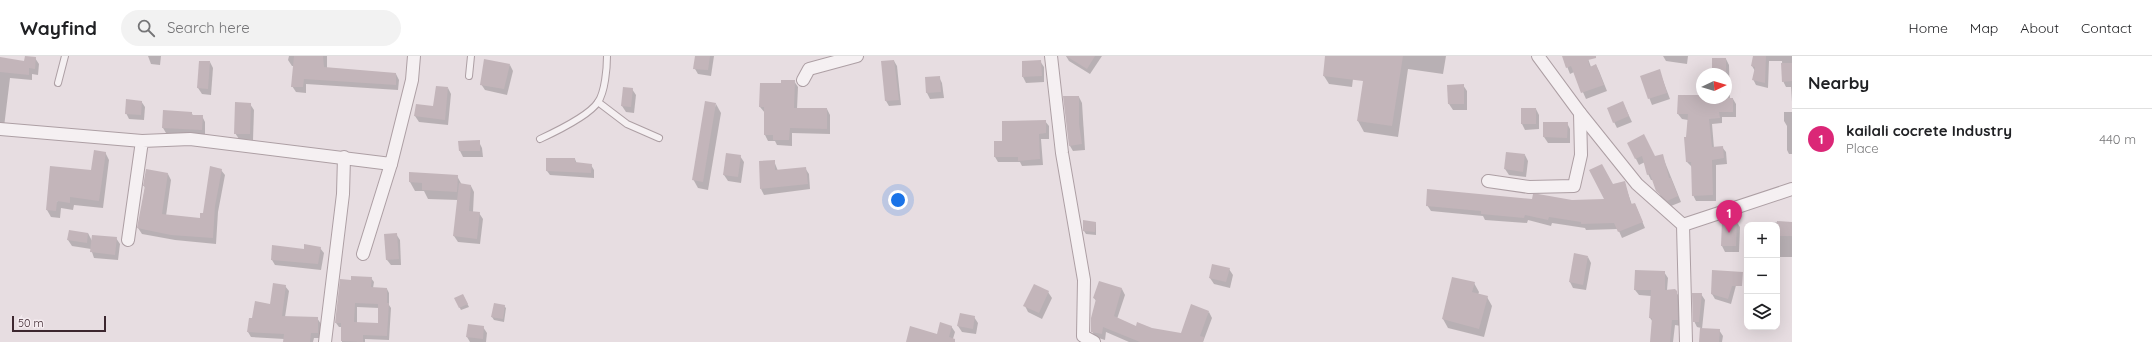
<!DOCTYPE html>
<meta charset="utf-8">
<style>
:root{--surface:#fff;--page:#f2f2f2;--text:#202124;--muted:#757577;--line:#e0e0e0;--accent:#db2777}
body{margin:0;font-family:Quicksand,sans-serif;background:var(--page);color:var(--text)}
.controls{position:absolute;right:12px;bottom:12px;display:grid;overflow:hidden;border-radius:8px;box-shadow:0 4px 16px #0002}
.controls button{width:36px;height:36px;display:grid;place-items:center;padding:0;border:0;border-bottom:1px solid var(--line);background:var(--surface);color:var(--text);font:20px sans-serif}
.compass{position:absolute;left:1696px;top:12px;width:36px;height:36px;border-radius:50%;background:var(--surface);box-shadow:0 4px 16px #0002;rotate:86deg}
.scale{position:absolute;left:12px;bottom:10px;width:94px;box-sizing:border-box;padding-left:4px;border:2px solid #3d272f;border-top:0;font-size:11px;line-height:14px;white-space:nowrap;color:#3d272f;-webkit-text-stroke:3px #f5ecf0;paint-order:stroke}
.you{position:absolute;left:898px;top:144px;width:14px;height:14px;margin:-10px;border:3px solid #fff;border-radius:50%;background:#1a73e8;box-shadow:0 0 0 6px #1a73e833}
.badge{display:grid;place-items:center;width:26px;height:26px;border-radius:50%;background:var(--accent);color:#fff;font-size:13px;font-weight:700}
.pin{position:absolute;translate:-50% -33px;filter:drop-shadow(0 1px 2px #0008)}
.pin::after{content:'';position:absolute;top:21px;width:14px;height:12px;background:inherit;clip-path:polygon(0 0,100% 0,50% 100%)}
.list{margin:0;padding:0;list-style:none}
h2{display:flex;justify-content:space-between;align-items:center;height:52px;margin:0;padding:0 16px;font-size:17px}
h2 small{font-size:13px;font-weight:400;color:var(--muted)}
.list li{display:grid;grid-template-columns:26px 1fr auto;gap:12px;align-items:center;box-sizing:border-box;height:60px;padding:0 16px;border-top:1px solid var(--line)}
.list b{display:block;font-size:15px;white-space:nowrap}
.list p{margin:0;font-size:13px;white-space:nowrap;color:var(--muted)}
.list em{font-size:13px;font-style:normal;color:var(--muted)}
.icon{flex:none;width:22px;height:22px;fill:none;stroke:currentColor;stroke-width:2;stroke-linecap:round;stroke-linejoin:round}
.map{position:relative;flex:none;width:1792px;height:286px;overflow:hidden}
header{display:flex;align-items:center;gap:24px;box-sizing:border-box;height:56px;padding:0 20px;background:var(--surface);border-bottom:1px solid var(--line)}
header strong{font-size:19px}
nav{display:flex;gap:22px;margin-inline-start:auto;font-size:14px}
.search{width:280px;height:36px;background:var(--page);display:flex;align-items:center;gap:10px;box-sizing:border-box;padding:0 14px;border-radius:22px;color:var(--muted);font-size:15px}
main{display:flex}
aside{flex:1;background:var(--surface)}
.map>svg:first-child{display:block}
.shadow{fill:#0003;fill-rule:evenodd}
.building{fill:#c3b5ba;fill-rule:evenodd}
.lines{fill:none;stroke-linecap:round;stroke-linejoin:round}
.lane-casing{stroke:#ad9fa4;stroke-width:8}
.street-casing{stroke:#ad9fa4;stroke-width:14}
.lane{stroke:#f5f0f2;stroke-width:6}
.street{stroke:#f5f0f2;stroke-width:12}
</style>
<header>
<strong>Wayfind</strong>
<div class="search"><svg class="icon" aria-label="search" viewBox="0 0 24 24"><circle cx="10" cy="10" r="6"/><path d="M15 15l6 6"/></svg>Search here</div>
<nav><a>Home</a><a>Map</a><a>About</a><a>Contact</a></nav>
</header>
<main>
<div class="map">
<svg width="1792" height="286" viewBox="0 0 1792 286">
<rect width="100%" height="100%" fill="#e7dde1"/>
<g class="shadow">
<path d="M148 0H161L160 9 151 8Z"/>
<path d="M289 0H327V12L396 18 399 24 398 34 306 28V37L296 36 292 30 294 10H292L288 4Z"/>
<path d="M696 0H714L711 20 698 18 695 13Z"/>
<path d="M1066 0H1102L1090 18 1069 5Z"/>
<path d="M1326 0H1356L1352 31 1329 28 1324 20Z"/>
<path d="M1370 0H1446L1443 18 1408 13 1398 81 1364 76 1358 65Z"/>
<path d="M1563 0H1587L1591 11 1596 9 1599 15 1607 35 1586 43 1574 16 1570 18Z"/>
<path d="M1663 0H1688L1687 8 1666 5Z"/>
<path d="M1755 0H1792V46L1791 31H1786L1783 25 1782 5H1769L1768 32 1756 29 1753 23 1755 15 1752 10Z"/>
<path d="M0 2 25 6 35 2 39 8 38 19 32 18V24L10 22 4 71H0Z"/>
<path d="M1726 3 1729 9 1730 43H1733L1736 48V61H1722V67L1712 68 1714 92 1722 91 1726 96 1727 108 1716 109V145H1696L1693 139 1692 111 1687 106 1688 64 1682 63 1678 58 1702 40V42H1726V18H1713Z"/>
<path d="M894 5 897 10 901 49 889 50 886 45Z"/>
<path d="M1040 5 1044 11V26L1026 27 1023 21Z"/>
<path d="M210 6 213 12 211 39 202 38 198 32Z"/>
<path d="M510 9 513 15 507 39 485 34 481 28Z"/>
<path d="M1659 14 1670 43 1652 49 1641 21Z"/>
<path d="M939 21 942 27 944 42 930 43 927 37 926 22Z"/>
<path d="M794 25 798 31 797 53H827L830 59V78L792 77V90L777 89 775 85H768L765 79V57L760 51 782 28Z"/>
<path d="M1463 29 1467 35V54H1453L1449 48 1448 30Z"/>
<path d="M448 32 451 38 448 69 419 66 415 60 434 51Z"/>
<path d="M632 33 636 39 634 57 626 56 622 50Z"/>
<path d="M1079 41 1082 47 1085 94 1073 95 1070 90Z"/>
<path d="M141 45 145 51 144 64 129 63 126 57Z"/>
<path d="M1623 47 1632 66 1617 72 1614 66Z"/>
<path d="M250 48 254 54 253 84 239 83 235 77Z"/>
<path d="M716 48 721 57 708 134 698 132 693 123Z"/>
<path d="M1536 53 1539 59V73L1525 74 1522 68Z"/>
<path d="M1784 56H1792V98H1789L1787 94V70L1784 65Z"/>
<path d="M191 57 194 60H202L205 66V79L166 77 163 72Z"/>
<path d="M1045 65 1049 70V83H1041L1043 109 1022 110 1020 106H998L995 101 1003 86Z"/>
<path d="M1544 67H1567L1570 73V87H1548L1544 81Z"/>
<path d="M459 86H479L482 92 483 101H463L460 95Z"/>
<path d="M1628 87 1655 101 1662 99 1681 146 1671 150 1661 141 1653 124H1651L1648 118 1645 106 1639 109Z"/>
<path d="M105 96 109 104 103 152 74 149 73 154 61 152 60 162 51 161 47 154 92 116Z"/>
<path d="M1525 99 1528 105 1526 121 1509 119 1505 113Z"/>
<path d="M740 100 744 106 741 127 728 125 724 119Z"/>
<path d="M575 103 577 108 591 109 594 114V122L550 119 547 115Z"/>
<path d="M774 105 778 115 805 112 809 118 810 133 764 139 761 133Z"/>
<path d="M221 114 225 119 218 156 216 188 175 184 142 178 138 172 145 132 144 130 168 118 171 124 166 160 201 164Z"/>
<path d="M457 120 462 129 471 130 474 136 473 156 479 157 483 163 480 188 458 186 454 180 458 144 428 143 424 135H415L410 126Z"/>
<path d="M1624 126 1632 149 1635 148 1645 172 1622 182 1618 173 1586 174 1585 172 1552 167 1551 170 1528 164 1527 167 1485 164 1483 160 1431 155 1427 149 1533 144H1605L1613 129Z"/>
<path d="M1736 165 1740 171 1739 196H1725L1722 190Z"/>
<path d="M1762 166 1792 167V201H1777V169H1762Z"/>
<path d="M1096 167V179L1086 178 1084 175Z"/>
<path d="M88 177 92 185 116 182 120 188 118 204 94 202 91 193 72 190 68 184Z"/>
<path d="M396 178 400 184 401 209H391L387 204Z"/>
<path d="M320 192 324 197 321 214 275 209 272 204Z"/>
<path d="M1588 201 1591 207 1586 234 1573 232 1570 226Z"/>
<path d="M1229 213 1233 219 1230 232 1214 228 1210 222Z"/>
<path d="M1664 216 1668 222 1667 234 1676 236 1680 242 1681 270 1675 269 1673 286H1651L1653 266 1650 262 1651 240 1639 239 1635 234Z"/>
<path d="M371 222 374 226 373 232 387 233 389 237V249L391 252 389 284 365 283V286H342V271H339L336 267 352 225ZM357 251 379 252V268L357 267Z"/>
<path d="M1738 222 1731 248 1715 243 1712 238Z"/>
<path d="M1474 227 1479 236 1478 239 1487 241 1492 250 1484 281 1448 272 1443 263Z"/>
<path d="M285 230 289 235 285 261 317 262 321 268 320 282H314L313 286H284V283L251 281 248 276 253 263 271 249Z"/>
<path d="M1122 233 1125 239 1117 263 1137 271 1181 278 1209 256 1212 262 1203 286H1129L1106 276 1105 284 1095 281 1092 275 1097 246 1094 242Z"/>
<path d="M1048 236 1052 242 1042 263 1028 256 1025 250Z"/>
<path d="M1701 238 1705 244 1702 273 1719 274 1723 280 1722 286H1700L1701 272 1697 271 1694 265Z"/>
<path d="M463 239 469 251 461 254 455 243Z"/>
<path d="M504 250 506 252 504 266 494 264 492 261Z"/>
<path d="M974 261 978 267 976 278 962 276 958 270Z"/>
<path d="M951 270 955 276 952 286H907L938 279Z"/>
<path d="M483 271 487 277 486 286H470L467 281Z"/>
</g>
<g class="building">
<path d="M25 0 36 1 35 13 29 12V19L0 16V1L24 5Z"/>
<path d="M294 0H323L324 11 396 17V29L304 23 303 31H291Z"/>
<path d="M695 0H710L708 14 693 13Z"/>
<path d="M1066 0H1095L1087 13Z"/>
<path d="M1325 0H1403L1392 70 1357 65 1363 25 1323 20Z"/>
<path d="M1562 0H1596V2L1588 4 1590 11 1596 8 1604 29 1581 37 1571 10 1566 12Z"/>
<path d="M1753 0H1766L1765 27 1752 24 1755 11 1751 10Z"/>
<rect x="1712" y="2" width="14" height="16"/>
<path d="M484 3 510 8 504 33 480 29Z"/>
<path d="M894 4 899 44 885 45 881 5Z"/>
<path d="M1041 4 1042 20 1022 21V5Z"/>
<path d="M199 5H210L208 33 197 32Z"/>
<path d="M1781 7H1792V25L1782 26Z"/>
<path d="M1660 13 1667 37 1648 43 1640 20Z"/>
<path d="M940 20 941 36 926 37 925 21Z"/>
<path d="M781 24H795L794 52H827V73L790 72 789 84H773V79H764V51H759L760 27H781Z"/>
<path d="M1464 28V48H1448L1447 29Z"/>
<path d="M436 30 448 31 445 64 414 60 416 48 433 50Z"/>
<path d="M623 31 633 32 631 51 621 50Z"/>
<path d="M1678 39H1702V42H1733V56H1719L1720 62 1709 63 1712 91 1723 90 1724 102 1712 104 1713 139 1692 140 1691 106H1686L1684 81H1686L1688 58H1677Z"/>
<path d="M1063 40H1079V68L1082 88 1069 90Z"/>
<path d="M126 43 142 45 141 59 125 58Z"/>
<path d="M705 45 716 47 703 126 692 124Z"/>
<path d="M1623 45 1629 60 1613 67 1607 52Z"/>
<path d="M235 46 251 47 250 78H234Z"/>
<rect x="1521" y="52" width="15" height="16"/>
<path d="M163 54 192 56V59H203L202 74 162 72Z"/>
<path d="M1046 64V77L1039 78 1040 103 1018 105V101H994V85H1002V65Z"/>
<path d="M1543 66H1568L1567 82 1543 81Z"/>
<path d="M1644 78 1655 100 1663 98 1669 122H1671L1678 140 1667 145 1656 135 1650 118 1647 119 1642 100 1635 103 1627 87Z"/>
<path d="M480 84V95H459L458 85Z"/>
<path d="M94 94 106 96 99 145 70 141V147L57 145 56 155 46 154 50 110 91 114Z"/>
<path d="M1506 96 1525 98 1523 116 1504 113Z"/>
<path d="M726 97 741 99 738 121 723 119Z"/>
<path d="M546 102H575V106L592 108 591 117 546 115Z"/>
<path d="M775 104V114L806 111 808 128 760 133 759 105Z"/>
<path d="M1602 108 1613 128 1625 125 1631 148 1635 147 1643 166 1618 176 1614 167 1581 168V166L1549 161 1548 164 1525 159 1524 162 1481 158V155L1426 150 1427 133 1532 143 1533 138H1538L1572 144 1604 143 1589 114Z"/>
<path d="M210 110 222 113 215 150 213 182 171 179 137 172 145 130H143L146 113 168 117 162 158 200 162V157H203Z"/>
<path d="M409 116 458 119 457 136 422 134V127L409 126Z"/>
<path d="M459 127 471 129 469 155 480 156 477 183 453 180Z"/>
<path d="M1083 164 1096 166 1095 176 1083 175Z"/>
<path d="M1722 164H1737L1736 190H1721Z"/>
<path d="M1777 165 1792 166V180H1777Z"/>
<path d="M69 174 88 177 87 187 67 184Z"/>
<path d="M397 177 399 203 386 204 384 178Z"/>
<path d="M92 179 117 181 115 199 90 196Z"/>
<path d="M304 188 321 191 318 208 271 204 272 189 304 193Z"/>
<path d="M1574 197 1588 200 1583 229 1569 226Z"/>
<path d="M1212 208 1230 212 1226 226 1209 222Z"/>
<path d="M1635 214 1665 215V234L1675 233 1677 235 1678 264H1672L1670 286H1650L1652 262H1649L1651 234H1634Z"/>
<path d="M1712 214 1743 216 1742 230H1732L1728 243 1711 238Z"/>
<path d="M351 220 372 221 371 231 387 232V247H389L387 280 363 279V286L341 285V267H335L340 223 351 224ZM355 247 378 248V267L354 266Z"/>
<path d="M1452 221 1475 226 1472 236 1488 240 1479 273 1442 263Z"/>
<path d="M1099 225 1122 232 1114 260 1136 270 1137 266 1152 272 1181 277 1191 248 1209 255 1200 280 1204 281 1203 286H1140L1103 271 1102 278 1091 276V262L1096 243 1093 242Z"/>
<path d="M273 227 286 229 282 260 318 261V277H311L310 286H283L284 278 247 276 249 262H252L255 245 270 248Z"/>
<path d="M1034 228 1049 235 1039 257 1023 250Z"/>
<path d="M1692 237H1702L1699 266H1693Z"/>
<path d="M463 238 468 248 459 252 454 242Z"/>
<path d="M494 247 505 249 503 263 491 261Z"/>
<path d="M960 257 975 260 973 273 957 270Z"/>
<path d="M940 266 952 270 949 281 955 283V286H906L910 270 937 278Z"/>
<path d="M468 268 484 270 483 283 466 281Z"/>
<path d="M1700 272 1720 273 1719 286H1699Z"/>
</g>
<g class="lines">
<g class="lane-casing">
<g id="lane">
<path d="M469 20 471 0"/>
<path d="M58 27 65 0"/>
<path d="M598 46 627 68 659 82"/>
<path d="M540 83C555 76 589 60 598 46 605 36 607 12 607 0"/>
</g>
</g>
<g class="street-casing">
<g id="street">
<path d="M1051 0 1062 97 1084 224 1083 280 1094 286"/>
<path d="M1538 0 1580 57 1637 128 1683 169 1686 286"/>
<path d="M803 24 809 13 857 0"/>
<path d="M0 73 142 85"/>
<path d="M1488 125 1529 131 1574 130 1581 99 1580 57"/>
<path d="M1683 169 1792 133"/>
<path d="M128 184 142 85 190 83 391 108 412 24 414 0"/>
<path d="M363 198 391 108"/>
<path d="M325 286 343 138 344 101"/>
</g>
</g>
<use href="#lane" class="lane"/>
<use href="#street" class="street"/>
</g>
</svg>
<div class="controls">
<button>+</button>
<button>−</button>
<button><svg class="icon" aria-label="layers" viewBox="0 0 24 24"><path d="M12 4l9 5-9 5-9-5zM3 14l9 5 9-5"/></svg></button>
</div>
<svg class="compass" viewBox="-18 -18 36 36"><path d="M0-13l5 13h-10z" fill="#e53935"/><path d="M0 13l5-13h-10z" fill="#757577"/></svg>
<div class="scale">50 m</div>
<div class="you"></div>
<div class="pin badge" style="left:1729px;top:177px">1</div>
</div>
<aside>
<h2>Nearby<small></small></h2>
<ul class="list">
<li><span class="badge">1</span><div><b>kailali cocrete Industry</b><p>Place</p></div><em>440 m</em></li>
</ul>
</aside>
</main>
